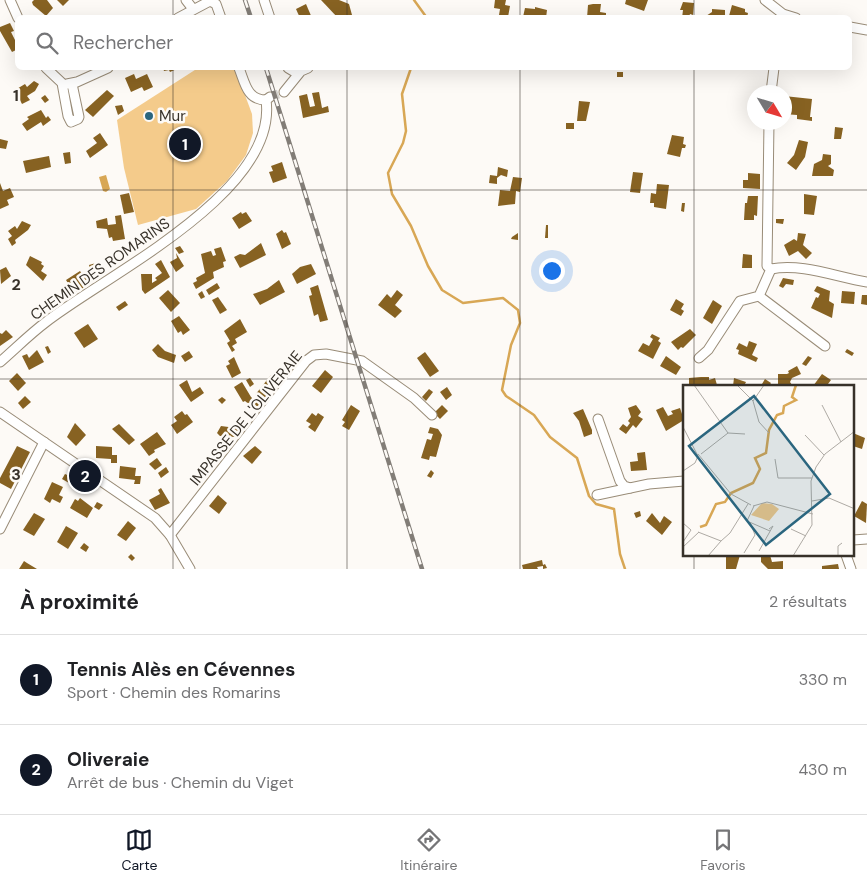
<!DOCTYPE html>
<html lang="fr">
<meta charset="utf-8">
<style>
:root{--surface:#fff;--page:#f2f2f2;--text:#202124;--muted:#757577;--line:#e0e0e0;--accent:#111827}
body{margin:0;font-family:"DM Sans",sans-serif;background:var(--page);color:var(--text)}
.compass{position:absolute;left:747px;top:85px;width:45px;height:45px;border-radius:50%;background:var(--surface);box-shadow:0 5px 20px #0002;rotate:128deg}
.you{position:absolute;left:551px;top:270px;width:18px;height:18px;margin:-12px;border:4px solid #fff;border-radius:50%;background:#1a73e8;box-shadow:0 0 0 8px #1a73e833}
.badge{display:grid;place-items:center;width:32px;height:32px;border-radius:50%;background:var(--accent);color:#fff;font-size:16px;font-weight:700}
.pin{position:absolute;translate:-50% -50%;border:2px solid #fff;box-shadow:0 1px 5px #0006}
.list{margin:0;padding:0;list-style:none}
h2{display:flex;justify-content:space-between;align-items:center;height:65px;margin:0;padding:0 20px;font-size:21px}
h2 small{font-size:16px;font-weight:400;color:var(--muted)}
.list li{display:grid;grid-template-columns:32px 1fr auto;gap:15px;align-items:center;box-sizing:border-box;height:90px;padding:0 20px;border-top:1px solid var(--line)}
.list b{display:block;font-size:19px;white-space:nowrap}
.list p{margin:0;font-size:16px;white-space:nowrap;color:var(--muted)}
.list em{font-size:16px;font-style:normal;color:var(--muted)}
.icon{flex:none;width:28px;height:28px;fill:none;stroke:currentColor;stroke-width:2;stroke-linecap:round;stroke-linejoin:round}
.map{position:relative;flex:none;width:867px;height:569px;overflow:hidden}
.search{position:absolute;background:var(--surface);box-shadow:0 5px 20px #0002;left:15px;right:15px;top:15px;height:55px;display:flex;align-items:center;gap:12px;box-sizing:border-box;padding:0 18px;border-radius:8px;color:var(--muted);font-size:19px}
.sheet{height:245px;background:var(--surface)}
nav{display:flex;justify-content:space-around;align-items:center;box-sizing:border-box;height:70px;border-top:1px solid var(--line);background:var(--surface);font-size:14px;color:var(--muted)}
nav a{display:grid;justify-items:center;gap:2px}
nav .on{color:var(--accent)}
.map>svg:first-child{display:block}
.green{fill:#f4cb8b}
.water{fill:#d8a755}
.lines{fill:none;stroke-linecap:round;stroke-linejoin:round}
.stream{stroke:#d8a755;stroke-width:2.5}
.building{fill:#876222}
.minor-tunnel{stroke:#d5d2cd;stroke-width:9;stroke-dasharray:9 4.5;stroke-linecap:butt}
.minor-casing{stroke:#998c78;stroke-width:11}
.minor{stroke:#fff;stroke-width:9}
.rail-casing{stroke:#827d77;stroke-width:4.5}
.rail{stroke:#fdfaf6;stroke-width:2.5;stroke-dasharray:8;stroke-linecap:butt}
.grid{fill:none;stroke:#373129;stroke-width:1;stroke-opacity:0.55}
.poi-dot{fill:#2b667f;stroke:#fdfaf6;stroke-width:2}
.labels{text-anchor:middle;stroke-width:5;stroke-linejoin:round;paint-order:stroke}
.poi-label{font-size:15px;fill:#373129;stroke:#fdfaf6;text-anchor:start}
.street-label{font-size:15px;fill:#373129;stroke:#fdfaf6}
.inset-river{fill:none;stroke:#d8a755;stroke-width:2.5}
.inset-road{fill:none;stroke:#aeaaa4;stroke-width:1}
.view{fill:#2b667f;fill-opacity:0.15;stroke:#2b667f;stroke-width:2.5}
.inset-edge{fill:none;stroke:#373129;stroke-width:2.5}
.grid-label{font-size:16px;text-anchor:middle;font-weight:bold;fill:#373129;stroke:#fdfaf6;stroke-width:5;stroke-linejoin:round;paint-order:stroke}
</style>
<div class="map">
<svg width="867" height="569" viewBox="0 0 867 569">
<rect width="100%" height="100%" fill="#fdfaf6"/>
<path class="green" d="M198 68H235L252 114 253 133 246 155 227 181 196 209 138 225 124 168 117 120Z"/>
<path class="water" d="M106 175 110 189 106 192 103 191 99 177Z"/>
<g class="lines">
<g class="stream">
<path d="M414 0 427 18"/>
<path d="M411 68 402 94 406 131 403 143 388 173 392 194 411 226 428 266 442 290 463 303 503 298 518 310 520 323 511 345 502 390 506 396 534 415 550 437 577 458 589 496 596 504 614 509 620 554 625 569"/>
</g>
</g>
<g class="building">
<path d="M34 0H47L53 8 46 16 33 5 32 2Z"/>
<path d="M57 0H69L63 6Z"/>
<path d="M321 0H339L349 4 352 15 338 18Z"/>
<path d="M495 0H506L505 5 510 6 508 17 499 15 500 9 494 8Z"/>
<path d="M626 0H648L644 11 625 4Z"/>
<path d="M683 2 694 3 693 15 690 14 689 17 682 18 683 10H680Z"/>
<path d="M306 4 312 18H300L296 9Z"/>
<path d="M593 4H601L600 12 606 13V18H587L588 5Z"/>
<path d="M732 5 745 9V12L748 13 747 18 729 16Z"/>
<path d="M535 7 547 10 546 18 523 17 525 8 535 9Z"/>
<path d="M712 9 725 10V18H707L706 16 712 12Z"/>
<path d="M10 23 14 31 11 32 18 46V49L12 52 0 31V27Z"/>
<path d="M163 68H179L170 72 169 70 164 71Z"/>
<rect x="617" y="72" width="6" height="5"/>
<path d="M134 74 136 79 147 74 153 87 144 91 142 87 131 92 125 78Z"/>
<path d="M34 81 39 84 35 91 27 96 30 100 22 104 15 90 25 84 27 87Z"/>
<path d="M107 90 114 96 93 117 85 110Z"/>
<path d="M319 92 322 108 328 106 329 112 303 118 299 96 307 94 310 107 315 106 312 93Z"/>
<path d="M45 95 49 100 45 103 41 98Z"/>
<path d="M784 96 812 99 810 117H812V121L797 119V115L784 114Z"/>
<path d="M579 101 590 102 586 121H577Z"/>
<path d="M122 105 124 111 118 115 115 106Z"/>
<path d="M41 110 46 118 48 116 51 120 43 126 41 122 27 131 22 124 29 119 27 117Z"/>
<rect x="566" y="123" width="8" height="6"/>
<path d="M835 127 843 128 841 139H834Z"/>
<path d="M100 133 108 145 90 158 86 151 97 143 93 138Z"/>
<path d="M672 135 684 137 683 144 686 145 685 148H682L680 157 667 154Z"/>
<path d="M0 139 8 141 6 149 0 148Z"/>
<path d="M799 140 808 142 805 157 796 170 787 163 794 155Z"/>
<path d="M70 152 71 163 65 164 63 153Z"/>
<path d="M823 154 831 155V164L828 166 834 170 833 176H812L814 164 822 160Z"/>
<path d="M49 156 51 167 26 173 23 161Z"/>
<path d="M282 162 287 178 273 183 269 172 273 171 271 166Z"/>
<path d="M498 167 508 170 507 177 501 175 497 178V184L489 183 490 175 497 176Z"/>
<path d="M633 172 643 173 640 193 630 192Z"/>
<path d="M748 173 760 174V189L743 188V180H748Z"/>
<path d="M513 177 522 178 520 192 516 191 515 204 498 206 500 190 510 191Z"/>
<path d="M0 183 3 191 10 188 14 197 7 200 9 205 0 209Z"/>
<path d="M657 184 669 185 666 209 654 207V203H650L651 193 656 194Z"/>
<path d="M129 193 134 212 124 214 120 195Z"/>
<path d="M804 194 817 196 814 215 804 214Z"/>
<path d="M748 196H758L757 216 754 215V220H744L745 203H747Z"/>
<path d="M682 203H685L684 212 681 211Z"/>
<path d="M241 212 242 214 246 212 252 221 239 229 232 218Z"/>
<path d="M121 215 125 239 113 241 112 237 109 238 107 229 97 228 96 221 107 218 108 225 116 224 115 216Z"/>
<path d="M776 219H784L783 224 776 223Z"/>
<path d="M22 221 31 225 28 230 15 240 16 243 12 246 8 239 12 236 8 231 15 226 17 229Z"/>
<path d="M546 225H548V238H545Z"/>
<path d="M282 230 284 233 286 232 291 244 282 249 276 234Z"/>
<path d="M518 233V240L511 239 512 237Z"/>
<path d="M798 233 806 234 803 245 812 253 806 259 798 251 789 256 784 245 794 239 797 241Z"/>
<path d="M261 243 266 255 240 268 234 257 240 254 245 255Z"/>
<path d="M180 246 184 252 179 254 175 248Z"/>
<path d="M221 247 226 261 223 262 224 267 213 272 214 278 196 289 193 283 197 281 196 278 205 273 201 254 211 251 213 256 216 255 214 249Z"/>
<path d="M176 253 184 266 176 272 170 262 177 258Z"/>
<path d="M743 254 752 255V268H742Z"/>
<path d="M30 256 42 262 41 264 44 266 41 271 47 275 43 281 26 265Z"/>
<path d="M161 260 170 277 145 294 142 290 141 274H152V283L157 280 155 278 162 273 155 264Z"/>
<path d="M96 263 98 275 88 280 90 284 74 293 66 280 80 271 82 274 90 269 89 265Z"/>
<path d="M311 264 316 274 297 284 292 274 300 267Z"/>
<path d="M6 267 11 276 1 284 0 270Z"/>
<path d="M783 278 794 280 793 285 786 284 783 288 779 286Z"/>
<path d="M279 280 285 292 260 305 253 294 267 289Z"/>
<path d="M217 283 220 288 209 295 206 290Z"/>
<path d="M318 285 328 320 320 322 318 314 314 316 309 296 312 295 310 288Z"/>
<path d="M817 286 830 291 829 301 834 304 832 318 811 308 816 297 818 298 820 294 814 291Z"/>
<path d="M168 290 180 303 171 312 159 298Z"/>
<path d="M397 290 403 295 395 305 402 311 395 318 378 305 387 294 391 298Z"/>
<path d="M202 291 205 297 201 299 198 294Z"/>
<path d="M842 291 855 292 854 304 841 303Z"/>
<path d="M862 295H867V305L861 304Z"/>
<path d="M218 297 227 310 220 314 212 300Z"/>
<path d="M676 299 684 304 681 309 684 311 681 316 670 310Z"/>
<path d="M713 300 722 306 712 324 703 318Z"/>
<path d="M125 301 128 305 119 311 116 307Z"/>
<path d="M179 316 190 330 183 335 181 331 178 333 171 321Z"/>
<path d="M240 319 247 332 235 339 237 343 232 346 235 350 232 352 227 343 230 341 224 331Z"/>
<path d="M88 324 98 339 84 348 74 333Z"/>
<path d="M690 329 696 335 683 348 681 347 678 350 671 342Z"/>
<path d="M6 330 13 337 0 346V333L2 334Z"/>
<path d="M652 334 660 338 658 341 661 343 653 359 638 351 643 343 649 346 653 339 650 337Z"/>
<path d="M749 341 757 344 752 355 758 358 756 362 738 354 739 350 736 349 739 343 747 347Z"/>
<path d="M158 344 165 351 176 355 174 363 158 357 152 350Z"/>
<path d="M48 346 51 352 48 354 45 347Z"/>
<path d="M847 349 854 353 852 356 845 352Z"/>
<path d="M37 350 44 362 29 370 22 356 27 354 29 358Z"/>
<path d="M189 351 193 357 185 362 181 356Z"/>
<path d="M425 352 439 371 430 377 417 358Z"/>
<path d="M666 356 681 367 676 375 660 366Z"/>
<path d="M808 356 812 358 806 366 802 364Z"/>
<path d="M234 357 241 373 232 378 226 366 230 364 228 361Z"/>
<path d="M797 366 801 374 792 378 790 382 792 385 778 386V374H787L789 373 788 371Z"/>
<path d="M325 370 333 377 321 393 312 386Z"/>
<path d="M17 373 26 383 18 391 9 381Z"/>
<path d="M822 374 831 380 828 384 832 386H813Z"/>
<path d="M271 375 280 382 263 401 255 395Z"/>
<path d="M701 377H709V380L715 378 717 385 689 386V378Z"/>
<path d="M250 378 254 384 250 387 246 380Z"/>
<path d="M734 378 746 382 744 386H733Z"/>
<path d="M765 379 771 383 769 386 762 384Z"/>
<path d="M187 380 192 392 200 387 204 393 191 402 179 385Z"/>
<path d="M242 382 251 397 260 405 256 410 245 401 243 402 234 387Z"/>
<path d="M447 387 452 395 446 400 440 392Z"/>
<path d="M429 389 433 392 426 401 422 397Z"/>
<path d="M25 396 31 402 23 409 18 403Z"/>
<path d="M222 397 226 400 222 404 218 400Z"/>
<path d="M351 405 360 411 349 430 342 426 345 422 342 420Z"/>
<path d="M442 405 448 411 440 419 434 413Z"/>
<path d="M636 405 641 412 638 416 643 419 636 428 633 425 626 434 619 429 623 424 627 427 630 423 628 421 631 417 628 408Z"/>
<path d="M663 407 668 416 673 414 671 411 680 408 684 420 666 431 656 410Z"/>
<path d="M583 409 592 430V434L584 437 579 421 573 413Z"/>
<path d="M182 411 185 415 187 414 193 422 177 434 171 425 177 421 174 417Z"/>
<path d="M312 413 316 416 318 413 324 417 315 432 308 427 311 424 306 421Z"/>
<path d="M75 423 86 435 76 446 67 437Z"/>
<path d="M119 424 135 440 129 445 112 429Z"/>
<path d="M236 425H241L240 431H236L235 437 220 436 217 433 221 426 236 428Z"/>
<path d="M430 427 438 429 442 435 436 457 430 456 429 460 421 458 427 439 431 440 433 434 428 433Z"/>
<path d="M157 432 166 444 154 450 155 452 149 456 140 444Z"/>
<path d="M853 433 865 438 862 449 853 446Z"/>
<path d="M17 446 30 452 11 489 0 483V478Z"/>
<path d="M96 446 112 447V455H117V463H111V459L96 458Z"/>
<path d="M255 446 262 452 252 464 243 456Z"/>
<path d="M645 452 647 470 631 471 630 462 638 461 637 453Z"/>
<path d="M157 458 162 465 155 470 149 464Z"/>
<path d="M120 466 136 468 135 476H141L140 484H134L135 480 119 478Z"/>
<path d="M166 467 169 472 161 478 158 473Z"/>
<path d="M431 470 434 473 431 478 427 476Z"/>
<path d="M65 474 72 477 69 483 62 479Z"/>
<path d="M52 482 63 487 59 495 63 497 60 503 52 499 50 503 44 499Z"/>
<path d="M161 488 170 503 155 510 149 500 160 494 158 490Z"/>
<path d="M218 495 227 503 219 514 209 506Z"/>
<path d="M80 498 93 508 87 518 70 508 75 499 78 501Z"/>
<path d="M862 501 867 504 866 523 854 516Z"/>
<path d="M97 502 103 505 99 510 94 507Z"/>
<path d="M640 511 641 516 636 518 634 513Z"/>
<path d="M34 513 45 519 34 536 23 530Z"/>
<path d="M652 513 660 523 664 516 672 522 662 535 646 521Z"/>
<path d="M128 521 136 528 126 541 117 535Z"/>
<path d="M66 526 78 533 68 549 57 542Z"/>
<path d="M84 543 89 547 86 552 80 548Z"/>
<path d="M131 554 135 558 132 561 128 557Z"/>
<path d="M726 555H740L736 569H726Z"/>
<path d="M761 555H770L772 562 783 561V569H768L761 562Z"/>
<path d="M542 560 543 565 545 564 547 568 543 569V566L537 567 538 569H523L522 565Z"/>
<path d="M24 561 27 563 37 569H19Z"/>
<path d="M838 564 839 569H822V566Z"/>
</g>
<g class="lines">
<path class="minor-tunnel" d="M270 97 284 92"/>
<g class="minor-casing">
<g id="minor">
<path d="M10 0 18 18"/>
<path d="M186 0 193 9"/>
<path d="M264 0 270 18"/>
<path d="M765 0 783 14 796 18"/>
<path d="M178 18 210 1 216 4 221 18"/>
<path d="M850 27 867 30"/>
<path d="M46 68 62 83 68 116 71 122 78 119 79 117 72 84"/>
<path d="M239 68C245 83 247 100 266 100"/>
<path d="M288 68 298 74"/>
<path d="M67 84 77 82 108 68"/>
<path d="M284 92 301 71 308 68"/>
<path d="M771 92 774 68"/>
<path d="M769 122 767 266 771 269C802 263 836 277 867 282"/>
<path d="M759 296 825 346"/>
<path d="M699 358 708 350 740 301 759 296 771 269"/>
<path d="M0 362C15 349 30 334 46 322 106 275 279 192 266 100L270 97"/>
<path d="M0 412 155 518 170 535 190 569"/>
<path d="M598 419 620 481 624 486 630 488"/>
<path d="M597 495 649 484 684 481"/>
<path d="M0 529 44 442"/>
<path d="M170 535 306 361 314 355 326 354 362 361 414 398 432 415"/>
<path d="M853 540 867 539"/>
<path d="M846 555 851 569"/>
</g>
</g>
<use href="#minor" class="minor"/>
<g class="rail-casing">
<g id="rail">
<path d="M245 0 251 18"/>
<path d="M266 68 422 569"/>
</g>
</g>
<use href="#rail" class="rail"/>
</g>
<path class="grid" d="M173 0V18M347 0V18M520 0V18M694 0V18M173 68V569M347 68V569M520 68V569M694 68V387M0 190H867M0 379H867M694 555V569"/>
<circle class="poi-dot" cx="149" cy="116" r="5"/>
<g class="labels">
<g class="poi-label">
<text x="159" y="121">Mur</text>
</g>
<g class="street-label">
<text transform="translate(100 269) rotate(-35)" y="5">CHEMIN DES ROMARINS</text>
<text transform="translate(246 418) rotate(-51)" y="5">IMPASSE DE L'OLIVERAIE</text>
</g>
</g>
<g transform="translate(683 385)">
<rect width="171" height="171" fill="#fdfaf6"/>
<path d="M79 118 89 119 96 124 86 136 68 130Z" fill="#f4cb8b"/>
<path class="inset-river" d="M17 142 23 140 33 119 42 117 48 108 70 98 77 84 72 73 83 68 86 45 94 30 100 28 101 21 113 15 109 12 113 0"/>
<path class="inset-road" d="M11 0 45 48 18 69M54 0 70 16 76 37 86 48M70 16 81 0M139 20 158 57M0 42 15 71 12 78 0 86M45 48 62 49M122 50 141 70M15 69 48 109 68 120M92 74 95 93H129M129 116 146 113 172 124M70 121 84 117 130 129M71 121 64 136 87 146M0 138 8 145 0 157M108 144 123 151M15 147 38 156 25 171M38 156 47 148 65 119M0 162 16 147M76 166 90 141 86 144M61 168 72 150 67 137M110 171 129 140 128 96 133 82 142 69 172 46M155 171V161L159 158"/>
<path class="view" d="M71 11 147 109 83 160 6 61Z"/>
<rect width="171" height="171" class="inset-edge"/>
</g>
<g class="grid-label">
<text x="16" y="101">1</text>
<text x="16" y="290">2</text>
<text x="16" y="480">3</text>
</g>
</svg>
<svg class="compass" viewBox="-18 -18 36 36"><path d="M0-13l5 13h-10z" fill="#e53935"/><path d="M0 13l5-13h-10z" fill="#757577"/></svg>
<div class="you"></div>
<div class="pin badge" style="left:185px;top:144px">1</div>
<div class="pin badge" style="left:85px;top:476px">2</div>
<div class="search"><svg class="icon" aria-label="search" viewBox="0 0 24 24"><circle cx="10" cy="10" r="6"/><path d="M15 15l6 6"/></svg>Rechercher</div>
</div>
<section class="sheet">
<h2>À proximité<small>2 résultats</small></h2>
<ul class="list">
<li><span class="badge">1</span><div><b>Tennis Alès en Cévennes</b><p>Sport · Chemin des Romarins</p></div><em>330 m</em></li>
<li><span class="badge">2</span><div><b>Oliveraie</b><p>Arrêt de bus · Chemin du Viget</p></div><em>430 m</em></li>
</ul>
</section>
<nav>
<a class="on"><svg class="icon" aria-label="map" viewBox="0 0 24 24"><path d="M3 6l6-2 6 2 6-2v14l-6 2-6-2-6 2zM9 4v14M15 6v14"/></svg>Carte</a>
<a><svg class="icon" aria-label="directions" viewBox="0 0 24 24"><path d="M12 3l9 9-9 9-9-9zM9 14v-3h6M13 9l2 2-2 2"/></svg>Itinéraire</a>
<a><svg class="icon" aria-label="saved" viewBox="0 0 24 24"><path d="M7 4h10v16l-5-4-5 4z"/></svg>Favoris</a>
</nav>
